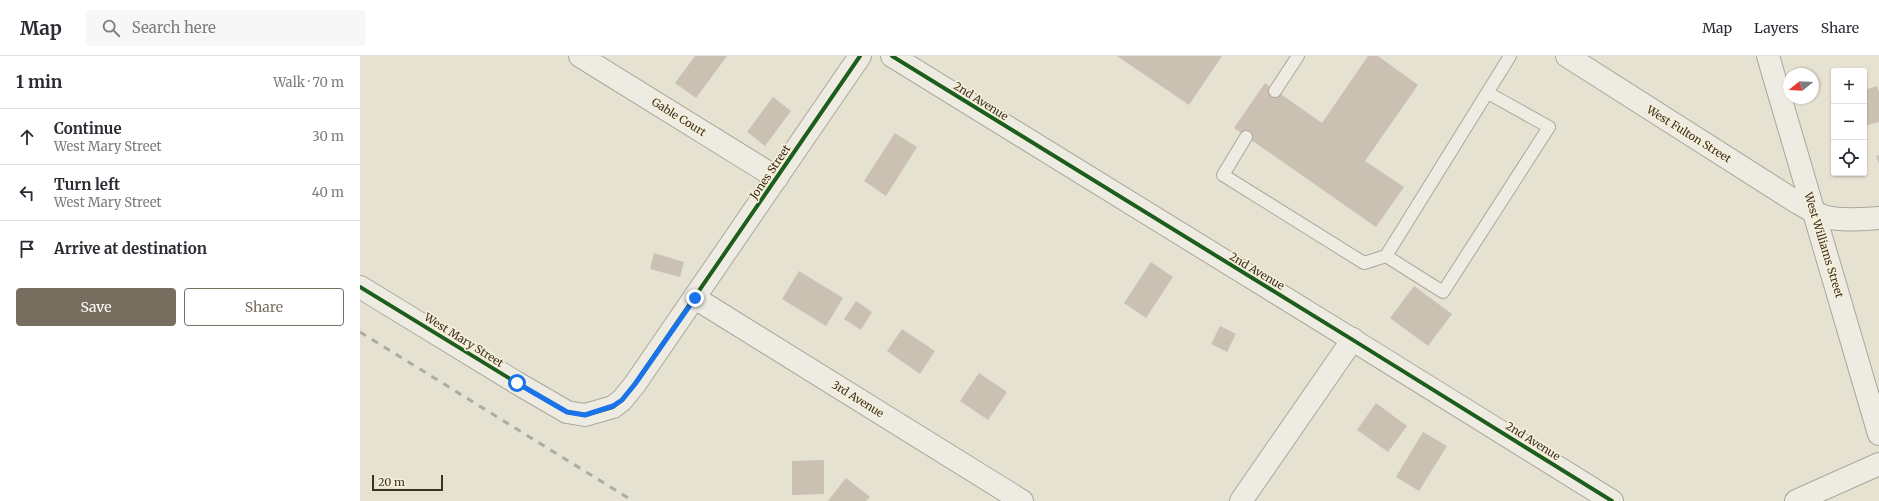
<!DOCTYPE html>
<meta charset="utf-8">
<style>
:root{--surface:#fff;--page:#f7f7f7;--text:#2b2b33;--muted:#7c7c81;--line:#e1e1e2;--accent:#786e5f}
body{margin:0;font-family:Merriweather,serif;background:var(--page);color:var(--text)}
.controls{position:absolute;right:12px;top:12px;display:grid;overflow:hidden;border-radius:4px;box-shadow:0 1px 3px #0004}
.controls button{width:36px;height:36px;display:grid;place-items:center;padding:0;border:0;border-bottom:1px solid var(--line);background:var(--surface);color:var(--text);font:20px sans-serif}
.compass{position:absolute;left:1423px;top:12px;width:36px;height:36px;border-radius:50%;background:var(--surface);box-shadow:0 1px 3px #0004;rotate:252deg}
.scale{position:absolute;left:12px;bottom:10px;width:71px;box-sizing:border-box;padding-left:4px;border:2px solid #3c3021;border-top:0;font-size:11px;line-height:14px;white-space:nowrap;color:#3c3021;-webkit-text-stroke:3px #f6efd9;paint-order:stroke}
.stop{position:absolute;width:12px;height:12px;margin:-9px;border:3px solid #1a73e8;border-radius:50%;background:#fff}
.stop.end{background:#1a73e8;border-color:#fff;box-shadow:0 1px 4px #0008}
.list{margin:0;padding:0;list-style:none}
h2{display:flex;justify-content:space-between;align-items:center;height:52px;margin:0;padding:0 16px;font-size:17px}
h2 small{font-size:13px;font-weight:400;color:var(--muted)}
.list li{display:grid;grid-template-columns:26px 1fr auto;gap:12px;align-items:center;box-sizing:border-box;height:56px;padding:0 16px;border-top:1px solid var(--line)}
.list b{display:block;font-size:15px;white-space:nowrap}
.list p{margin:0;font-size:13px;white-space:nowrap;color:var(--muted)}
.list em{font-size:13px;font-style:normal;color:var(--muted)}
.actions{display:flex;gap:8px;padding:12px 16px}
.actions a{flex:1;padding:9px 0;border:1px solid var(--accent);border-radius:4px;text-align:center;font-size:14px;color:var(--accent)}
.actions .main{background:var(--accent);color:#fff}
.icon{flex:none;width:22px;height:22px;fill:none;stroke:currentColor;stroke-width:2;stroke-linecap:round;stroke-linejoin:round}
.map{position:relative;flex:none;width:1519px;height:445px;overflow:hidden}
header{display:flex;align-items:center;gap:24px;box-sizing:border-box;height:56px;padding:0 20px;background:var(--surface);border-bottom:1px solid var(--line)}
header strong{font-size:19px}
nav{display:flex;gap:22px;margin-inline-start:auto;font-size:14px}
.search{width:280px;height:36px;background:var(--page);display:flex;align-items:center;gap:10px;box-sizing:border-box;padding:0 14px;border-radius:4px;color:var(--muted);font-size:15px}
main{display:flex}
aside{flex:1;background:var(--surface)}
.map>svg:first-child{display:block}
.building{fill:#cac1b3}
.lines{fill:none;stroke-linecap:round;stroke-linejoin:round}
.service-casing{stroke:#aca79a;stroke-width:14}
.minor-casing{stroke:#aca79a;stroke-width:24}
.tertiary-casing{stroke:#aca79a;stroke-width:24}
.service{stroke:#eeebe3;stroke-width:12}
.minor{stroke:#eeebe3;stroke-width:22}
.tertiary{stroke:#eeebe3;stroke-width:22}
.rail{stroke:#aeaba3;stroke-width:3;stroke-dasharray:7 7;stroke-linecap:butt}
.cycleway-casing{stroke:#f6efd9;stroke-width:6}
.cycleway{stroke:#1b5e20;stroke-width:4}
.route{stroke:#1a73e8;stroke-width:5}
.labels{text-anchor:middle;stroke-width:3.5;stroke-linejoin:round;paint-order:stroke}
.street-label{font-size:11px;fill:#3c3021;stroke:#f6efd9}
</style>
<header>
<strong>Map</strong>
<div class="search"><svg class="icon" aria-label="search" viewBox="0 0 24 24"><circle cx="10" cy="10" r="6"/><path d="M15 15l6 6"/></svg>Search here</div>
<nav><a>Map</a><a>Layers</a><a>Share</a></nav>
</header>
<main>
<aside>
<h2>1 min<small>Walk · 70 m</small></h2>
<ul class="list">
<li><svg class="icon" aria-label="ahead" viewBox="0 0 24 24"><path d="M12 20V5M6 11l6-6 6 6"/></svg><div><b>Continue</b><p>West Mary Street</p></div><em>30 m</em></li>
<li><svg class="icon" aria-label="left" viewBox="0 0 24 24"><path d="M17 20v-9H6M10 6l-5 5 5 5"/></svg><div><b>Turn left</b><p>West Mary Street</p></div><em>40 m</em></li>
<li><svg class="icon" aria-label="arrive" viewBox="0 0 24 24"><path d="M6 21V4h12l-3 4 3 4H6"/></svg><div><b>Arrive at destination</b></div></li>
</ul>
<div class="actions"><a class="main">Save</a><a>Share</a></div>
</aside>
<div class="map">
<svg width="1519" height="445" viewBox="0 0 1519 445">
<rect width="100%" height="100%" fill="#e6e2d2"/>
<g class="building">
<path d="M335 0H367L336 42 315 27Z"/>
<path d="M757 0H862L829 49Z"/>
<path d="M1008 0H1018L1058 29 1005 105 1044 131 1016 171 874 72 905 27 962 67Z"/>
<path d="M1517 30 1519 36V66L1504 70V34Z"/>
<path d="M413 41 431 55 405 90 387 76Z"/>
<path d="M535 77 557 91 526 140 504 125Z"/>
<path d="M1519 99V108L1516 100Z"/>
<path d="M294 197 324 206 320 221 290 213Z"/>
<path d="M791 206 813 221 786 262 764 247Z"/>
<path d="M439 215 483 242 466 270 422 243Z"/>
<path d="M1054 230 1092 258 1068 290 1030 262Z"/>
<path d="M496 245 512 256 501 274 484 263Z"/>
<path d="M860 270 876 278 867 296 851 288Z"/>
<path d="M542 273 575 295 560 318 527 295Z"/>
<path d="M619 317 647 336 628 364 600 345Z"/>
<path d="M1016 347 1047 370 1028 396 997 374Z"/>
<path d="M1063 376 1087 390 1059 435 1036 421Z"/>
<path d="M464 404V438L432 439V405Z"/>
<path d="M486 422 510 441 506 445H468Z"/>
</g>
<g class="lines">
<g class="service-casing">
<g id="service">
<path d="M915 35 938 0"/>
<path d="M886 81 863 119 1004 207 1026 200 1150 0"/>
<path d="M1026 200 1083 236 1189 71 1128 37"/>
</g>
</g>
<g class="minor-casing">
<g id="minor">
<path d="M220 0 417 122"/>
<path d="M532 0C772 149 1013 295 1252 445"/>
<path d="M1408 0 1519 378"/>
<path d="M0 231 157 327 207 356 225 359 253 351 262 344 275 328 500 0"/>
<path d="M335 242 662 445"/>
<path d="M881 445 993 283"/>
<path d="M1436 445 1519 408"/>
</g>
</g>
<g class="tertiary-casing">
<path id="tertiary" d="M1207 0 1438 147C1446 151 1456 158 1466 161 1483 165 1502 163 1519 162"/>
</g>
<use href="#service" class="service"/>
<use href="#minor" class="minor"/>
<use href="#tertiary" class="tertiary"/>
<path class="rail" d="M0 276 273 445"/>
<g class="cycleway-casing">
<g id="cycleway">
<path d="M532 0C772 149 1013 295 1252 445"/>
<path d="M0 231 157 327 207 356 225 359 253 351 262 344 275 328 500 0"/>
</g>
</g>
<use href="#cycleway" class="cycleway"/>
</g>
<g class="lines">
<path class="route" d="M157 327 207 356 225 359 253 350 262 344 275 328 335 242"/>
</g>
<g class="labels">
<g class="street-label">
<text transform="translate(621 45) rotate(32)" y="4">2nd Avenue</text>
<text transform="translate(319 61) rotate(32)" y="4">Gable Court</text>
<text transform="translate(1329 78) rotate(32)" y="4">West Fulton Street</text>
<text transform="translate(410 116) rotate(-56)" y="4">Jones Street</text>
<text transform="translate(1464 189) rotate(73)" y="4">West Williams Street</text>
<text transform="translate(897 215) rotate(31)" y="4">2nd Avenue</text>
<text transform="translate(104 284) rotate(32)" y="4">West Mary Street</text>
<text transform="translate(498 343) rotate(32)" y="4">3rd Avenue</text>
<text transform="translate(1173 385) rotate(32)" y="4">2nd Avenue</text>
</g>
</g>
</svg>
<div class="controls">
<button>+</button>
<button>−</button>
<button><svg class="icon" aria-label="locate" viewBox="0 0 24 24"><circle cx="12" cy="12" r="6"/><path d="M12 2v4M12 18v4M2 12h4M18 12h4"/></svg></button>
</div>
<svg class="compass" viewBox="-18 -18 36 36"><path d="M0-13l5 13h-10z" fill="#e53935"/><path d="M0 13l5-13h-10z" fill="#7c7c81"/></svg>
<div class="scale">20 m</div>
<div class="stop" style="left:157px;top:327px"></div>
<div class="stop end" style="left:335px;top:242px"></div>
</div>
</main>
